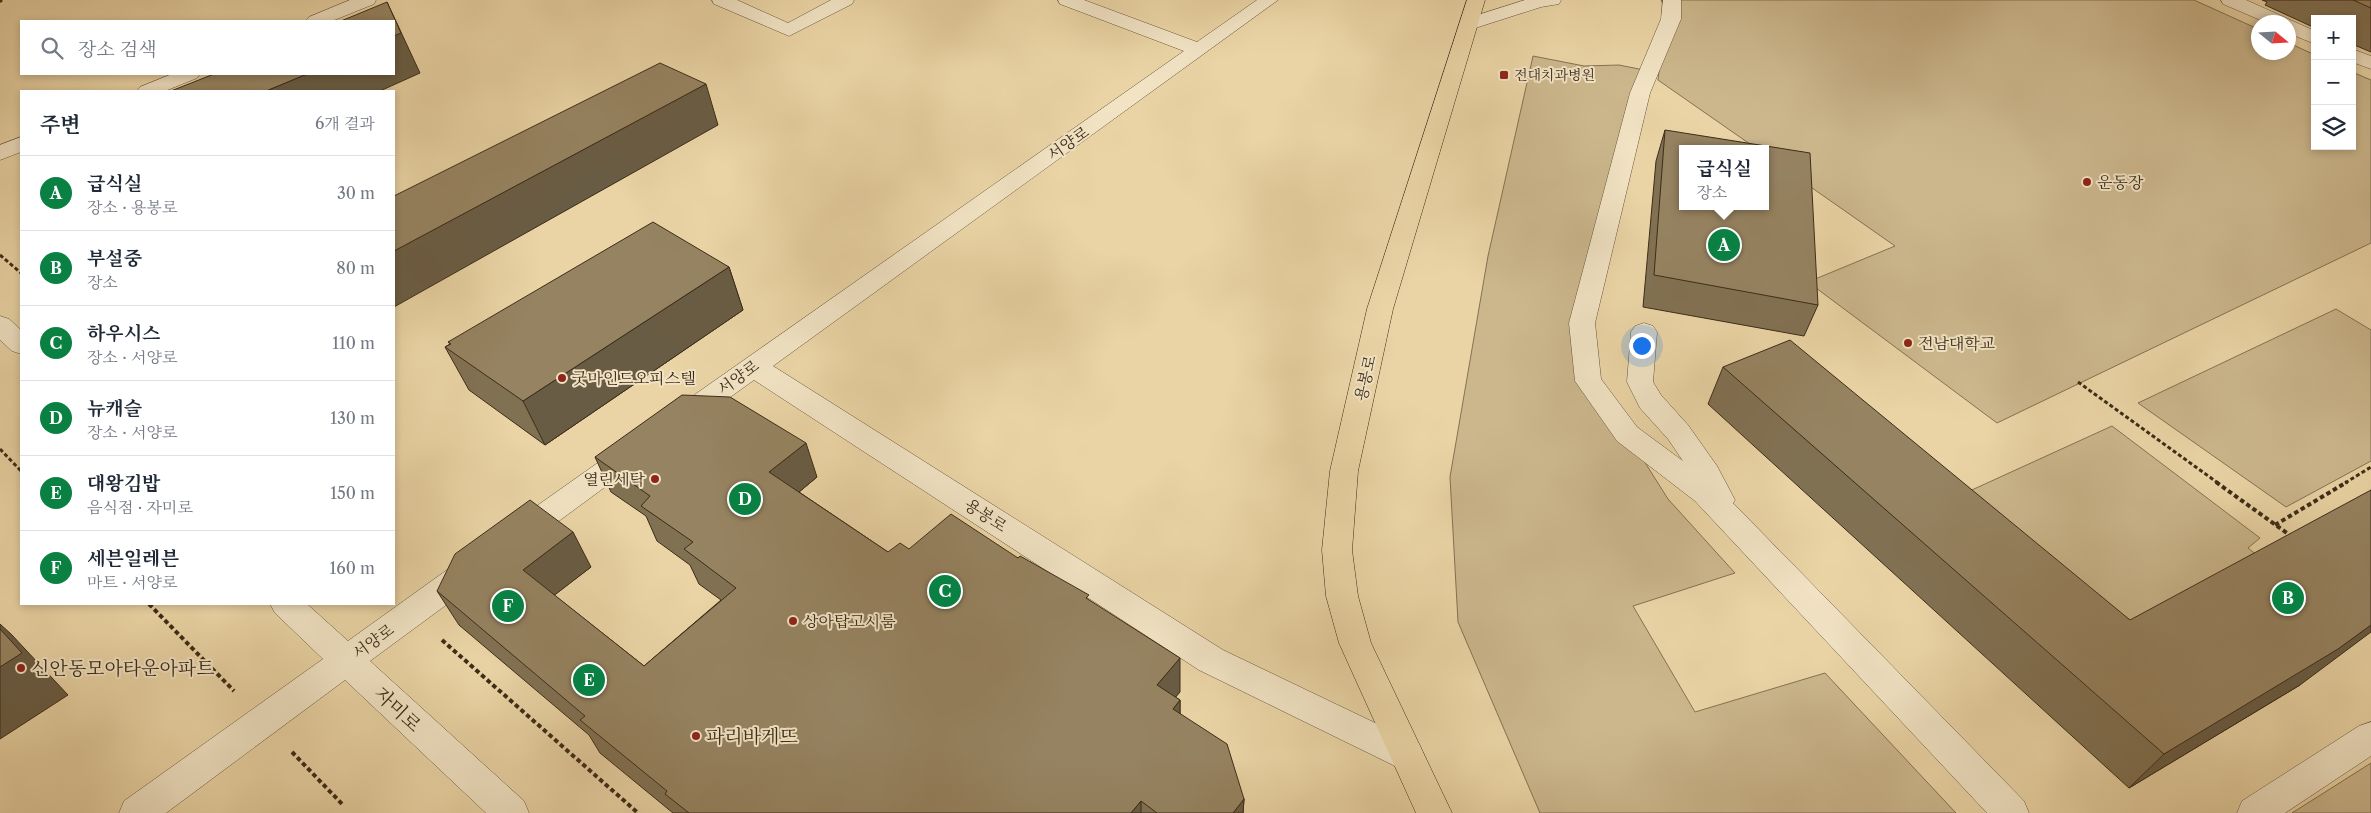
<!DOCTYPE html>
<html lang="ko">
<meta charset="utf-8">
<style>
:root{--surface:#fff;--page:#f6f6f7;--text:#1f2937;--muted:#747a83;--line:#e0e1e3;--accent:#0b8043}
body{margin:0;font-family:"Libre Caslon Text","Noto Serif KR",serif;background:var(--page);color:var(--text)}
.controls{position:absolute;right:15px;top:15px;display:grid;overflow:hidden;border-radius:0px;box-shadow:0 2px 8px #0003}
.controls button{width:45px;height:45px;display:grid;place-items:center;padding:0;border:0;border-bottom:1px solid var(--line);background:var(--surface);color:var(--text);font:25px sans-serif}
.compass{position:absolute;left:2251px;top:15px;width:45px;height:45px;border-radius:50%;background:var(--surface);box-shadow:0 2px 8px #0003;rotate:108deg}
.you{position:absolute;left:1641px;top:345px;width:18px;height:18px;margin:-12px;border:4px solid #fff;border-radius:50%;background:#1a73e8;box-shadow:0 0 0 8px #1a73e833}
.badge{display:grid;place-items:center;width:32px;height:32px;border-radius:50%;background:var(--accent);color:#fff;font-size:16px;font-weight:700}
.pin{position:absolute;translate:-50% -50%;border:2px solid #fff;box-shadow:0 1px 5px #0006}
.popup{position:absolute;left:1679px;top:145px;width:90px;height:65px;box-sizing:border-box;display:grid;place-content:center;border-radius:0px;background:var(--surface);filter:drop-shadow(0 1px 4px #0005);font-size:16px;white-space:nowrap;color:var(--muted)}
.popup b{font-size:19px;color:var(--text)}
.popup::after{content:'';position:absolute;left:50%;top:100%;margin-left:-10px;border:10px solid transparent;border-top-color:var(--surface)}
.list{margin:0;padding:0;list-style:none}
h2{display:flex;justify-content:space-between;align-items:center;height:65px;margin:0;padding:0 20px;font-size:21px}
h2 small{font-size:16px;font-weight:400;color:var(--muted)}
.list li{display:grid;grid-template-columns:32px 1fr auto;gap:15px;align-items:center;box-sizing:border-box;height:75px;padding:0 20px;border-top:1px solid var(--line)}
.list b{display:block;font-size:19px;white-space:nowrap}
.list p{margin:0;font-size:16px;white-space:nowrap;color:var(--muted)}
.list em{font-size:16px;font-style:normal;color:var(--muted)}
.icon{flex:none;width:28px;height:28px;fill:none;stroke:currentColor;stroke-width:2;stroke-linecap:round;stroke-linejoin:round}
.map{position:relative;flex:none;width:2371px;height:813px;overflow:hidden}
.search{position:absolute;background:var(--surface);box-shadow:0 2px 8px #0003;left:20px;top:20px;width:375px;height:55px;display:flex;align-items:center;gap:12px;box-sizing:border-box;padding:0 18px;border-radius:0px;color:var(--muted);font-size:19px}
.panel{position:absolute;background:var(--surface);box-shadow:0 2px 8px #0003;left:20px;top:90px;width:375px;height:515px;border-radius:0px}
.map>svg:first-child{display:block}
.green{fill:#ccb78d;stroke:#847252}
.lines{fill:none;stroke-linecap:round;stroke-linejoin:round}
.minor-casing{stroke:#68563b;stroke-width:1}
.major-casing{stroke:#3c2c18;stroke-width:1}
.path-far2{stroke:#3c2c18;stroke-width:2.5;stroke-dasharray:3 2;stroke-linecap:butt}
.path-far1{stroke:#3c2c18;stroke-width:3;stroke-dasharray:4 2.5;stroke-linecap:butt}
.path{stroke:#3c2c18;stroke-width:4;stroke-dasharray:4.5 3;stroke-linecap:butt}
.minor{fill:#f1e3c4;fill-rule:evenodd}
.major{fill:#ead4a5;fill-rule:evenodd}
.wall{fill:#817153;stroke:#3c2c18}
.shaded-wall{fill:#695c44;stroke:#3c2c18}
.building{fill:#968361;stroke:#3c2c18;fill-rule:evenodd}
.poi-dot{fill:#8f2418;stroke:#f1e3c4;stroke-width:2}
.labels{text-anchor:middle;stroke-width:4;stroke-linejoin:round;paint-order:stroke}
.far-poi-label{font-size:14px;fill:#3c2c18;stroke:#f1e3c4;text-anchor:start}
.street-label{font-size:16px;fill:#3c2c18;stroke:#f1e3c4}
.poi-label{font-size:16px;fill:#3c2c18;stroke:#f1e3c4;text-anchor:start}
.near-poi-label{font-size:19px;fill:#3c2c18;stroke:#f1e3c4;text-anchor:start}
.near-street-label{font-size:19px;fill:#3c2c18;stroke:#f1e3c4}
</style>
<div class="map">
<svg width="2371" height="813" viewBox="0 0 2371 813">
<rect width="100%" height="100%" fill="#ead4a5"/>
<filter id="stains"><feTurbulence type="fractalNoise" baseFrequency=".004" numOctaves="4"/><feColorMatrix values="0 0 0 0 .2 0 0 0 0 .09 0 0 0 0 .02 0 0 0 .5 -.17"/></filter>
<radialGradient id="worn" r=".72"><stop offset=".6" stop-color="#630" stop-opacity="0"/><stop offset="1" stop-color="#630" stop-opacity=".3"/></radialGradient>
<g class="green">
<path d="M1661 0H2194L2258 29V52H2288L2289 43 2315 55V146H2352V72L2371 80V243L1997 423 1808 282 1895 246 1765 155V149H1757L1658 80 1666 11Z"/>
<path d="M1533 56 1584 66 1619 65 1649 71 1582 323 1588 380 1627 434 1668 499 1735 573 1633 606 1695 712 1825 673 1956 813H1540L1458 622 1450 477 1488 256Z"/>
<path d="M2336 309 2371 330V461L2286 507 2138 403Z"/>
<path d="M2112 426 2260 538 2248 548 2267 563 2099 656 1928 510Z"/>
<path d="M2371 763V813H2292Z"/>
</g>
<g class="lines">
<g class="minor-casing">
<g id="minor">
<path d="M350 0H376L374 4 332 21H306L309 17Z"/>
<path d="M712 0H737L788 23 831 0H854L852 4 789 36 714 4Z"/>
<path d="M1058 0H1084L1197 42 1257 0H1278L773 366 1223 650 1419 744 1424 755 1419 766 1407 771 1395 766 1199 670 754 380 690 426 680 429 670 426 666 419 670 412 1184 51 1060 4Z"/>
<path d="M1525 0H1561L1559 4 1541 7 1469 30 1462 28 1459 24 1462 20Z"/>
<path d="M1663 0H1681V19L1650 93 1595 323 1601 379 1637 427 1683 461 1668 439 1640 408 1627 382 1631 332 1635 326 1644 323 1653 326 1657 332 1653 382 1661 395 1688 425 1717 466 1735 500 1733 503 2024 801 2029 813H1987L1695 501 1617 441 1575 381 1569 323 1630 93 1661 19Z"/>
<path d="M2221 0H2246L2315 31V44L2288 33V22H2265L2223 4Z"/>
<path d="M2352 49 2371 56V69L2352 62Z"/>
<path d="M172 74H200L197 78 165 91H137L140 87Z"/>
<path d="M21 137V152L0 160V145Z"/>
<path d="M0 316 9 319 21 330V354L12 351 0 340Z"/>
<path d="M633 442 643 445 647 452 643 459 529 543 518 547 507 543 503 535 507 527 623 445Z"/>
<path d="M469 559 480 562 484 571 480 580 370 661 524 801 529 813H486L345 680 166 813H119L124 801 323 659 275 613 270 604H307L348 641 458 562Z"/>
<path d="M2371 722V756L2285 813H2237L2242 801 2359 726Z"/>
</g>
</g>
<g class="major-casing">
<path id="major" d="M1467 0H1485L1393 309 1358 471 1352 550 1358 596 1371 643 1452 813H1416L1339 643 1326 596 1322 550 1330 471 1367 309Z"/>
</g>
<path class="path-far2" d="M0 2 2 0"/>
<g class="path-far1">
<path d="M0 255 21 273"/>
<path d="M2078 382 2218 483"/>
<path d="M0 449 21 471"/>
<path d="M2345 483 2371 467"/>
</g>
<g class="path">
<path d="M2216 482 2291 536"/>
<path d="M2275 525 2347 482"/>
<path d="M149 604 234 691"/>
<path d="M442 640 638 813"/>
<path d="M292 752 343 805"/>
</g>
<use href="#minor" class="minor"/>
<use href="#major" class="major"/>
</g>
<g class="wall">
<path d="M2262 0H2371V52L2352 44V19H2315V28L2265 5 2267 2Z"/>
<path d="M1665 130 1818 305 1804 336 1643 307 1656 161Z"/>
<path d="M729 267 743 310 545 445 469 390 445 347 450 344 448 342Z"/>
<path d="M1723 367 2130 620 2300 685 2129 788 1708 404Z"/>
<path d="M595 457 817 477 799 492 888 552 909 549 1018 558 1089 600 1180 692 1175 697 1180 700V713L1244 799 1243 813H673L600 753 589 735 459 625 437 591 591 567 554 595 644 666 721 600 699 584 690 565 657 541 646 516 611 492Z"/>
</g>
<g class="shaded-wall">
<path d="M387 2 420 73 380 91H266L307 74H394V36Z"/>
<path d="M706 84 718 125 394 307V251Z"/>
<path d="M729 267 743 310 545 445 523 401Z"/>
<path d="M806 443 817 477 781 507 769 472Z"/>
<path d="M573 532 591 567 543 604 523 570Z"/>
<path d="M0 624 11 634 68 695 0 739Z"/>
<path d="M2371 625V632L2300 685 2129 788 2164 754Z"/>
<path d="M1180 658V692L1158 718 1157 685Z"/>
<path d="M1180 700V733L1173 709Z"/>
<path d="M1244 799 1243 813H1233Z"/>
<path d="M1141 801V813H1131Z"/>
</g>
<g class="building">
<path d="M2353 0H2371V8Z"/>
<path d="M387 2 401 33 394 36V21H341Z"/>
<path d="M660 63 706 84 394 251V196Z"/>
<path d="M214 74H307L266 91H171Z"/>
<path d="M1665 130 1810 153 1818 305 1654 275ZM1683 149H1765V206H1683Z"/>
<path d="M653 222 729 267 523 401 445 347 451 344 448 342Z"/>
<path d="M1790 340 2130 620 2371 490V625L2338 649 2164 754 1723 367Z"/>
<path d="M682 395 730 397 806 443 769 472 888 552 900 543 909 549 951 514 1018 558 1020 556 1089 595 1086 598 1180 658 1157 685 1180 700 1173 709 1227 744 1244 799 1233 813H1157L1141 801 1131 813H689L665 794 667 791 580 720 585 716 437 591 455 554 530 500 573 532 523 570 644 666 736 588 684 549 693 542 641 506 650 496 595 457Z"/>
<path d="M0 629 22 653 0 667Z"/>
</g>
<g class="poi-dot">
<rect x="1499" y="70" width="10" height="10" rx="2.5"/>
<circle cx="2087" cy="182" r="5"/>
<circle cx="1908" cy="343" r="5"/>
<circle cx="562" cy="378" r="5"/>
<circle cx="655" cy="479" r="5"/>
<circle cx="793" cy="621" r="5"/>
<circle cx="21" cy="668" r="5"/>
<circle cx="696" cy="736" r="5"/>
</g>
<g class="labels">
<g class="far-poi-label">
<text x="1514" y="80">전대치과병원</text>
</g>
<g class="street-label">
<text transform="translate(1068 143) rotate(-35)" y="6">서양로</text>
<text transform="translate(738 377) rotate(-36)" y="6">서양로</text>
<text transform="translate(1365 378) rotate(-77)" y="6">용봉로</text>
<text transform="translate(986 515) rotate(33)" y="6">용봉로</text>
<text transform="translate(373 641) rotate(-36)" y="6">서양로</text>
</g>
<g class="poi-label">
<text x="2097" y="188">운동장</text>
<text x="1918" y="349">전남대학교</text>
<text x="572" y="384">굿마인드오피스텔</text>
<text x="645" y="485" text-anchor="end">열린세탁</text>
<text x="803" y="627">상아탑고시룸</text>
</g>
<g class="near-poi-label">
<text x="31" y="675">신안동모아타운아파트</text>
<text x="706" y="743">파리바게뜨</text>
</g>
<g class="near-street-label">
<text transform="translate(398 709) rotate(43)" y="7">자미로</text>
</g>
</g>
<rect width="100%" height="100%" filter="url(#stains)"/>
<rect width="100%" height="100%" fill="url(#worn)"/>
</svg>
<div class="controls">
<button>+</button>
<button>−</button>
<button><svg class="icon" aria-label="layers" viewBox="0 0 24 24"><path d="M12 4l9 5-9 5-9-5zM3 14l9 5 9-5"/></svg></button>
</div>
<svg class="compass" viewBox="-18 -18 36 36"><path d="M0-13l5 13h-10z" fill="#e53935"/><path d="M0 13l5-13h-10z" fill="#747a83"/></svg>
<div class="you"></div>
<div class="pin badge" style="left:1724px;top:245px">A</div>
<div class="popup"><b>급식실</b>장소</div>
<div class="pin badge" style="left:2288px;top:598px">B</div>
<div class="pin badge" style="left:945px;top:591px">C</div>
<div class="pin badge" style="left:745px;top:499px">D</div>
<div class="pin badge" style="left:589px;top:680px">E</div>
<div class="pin badge" style="left:508px;top:606px">F</div>
<div class="search"><svg class="icon" aria-label="search" viewBox="0 0 24 24"><circle cx="10" cy="10" r="6"/><path d="M15 15l6 6"/></svg>장소 검색</div>
<section class="panel">
<h2>주변<small>6개 결과</small></h2>
<ul class="list">
<li><span class="badge">A</span><div><b>급식실</b><p>장소 · 용봉로</p></div><em>30 m</em></li>
<li><span class="badge">B</span><div><b>부설중</b><p>장소</p></div><em>80 m</em></li>
<li><span class="badge">C</span><div><b>하우시스</b><p>장소 · 서양로</p></div><em>110 m</em></li>
<li><span class="badge">D</span><div><b>뉴캐슬</b><p>장소 · 서양로</p></div><em>130 m</em></li>
<li><span class="badge">E</span><div><b>대왕김밥</b><p>음식점 · 자미로</p></div><em>150 m</em></li>
<li><span class="badge">F</span><div><b>세븐일레븐</b><p>마트 · 서양로</p></div><em>160 m</em></li>
</ul>
</section>
</div>
